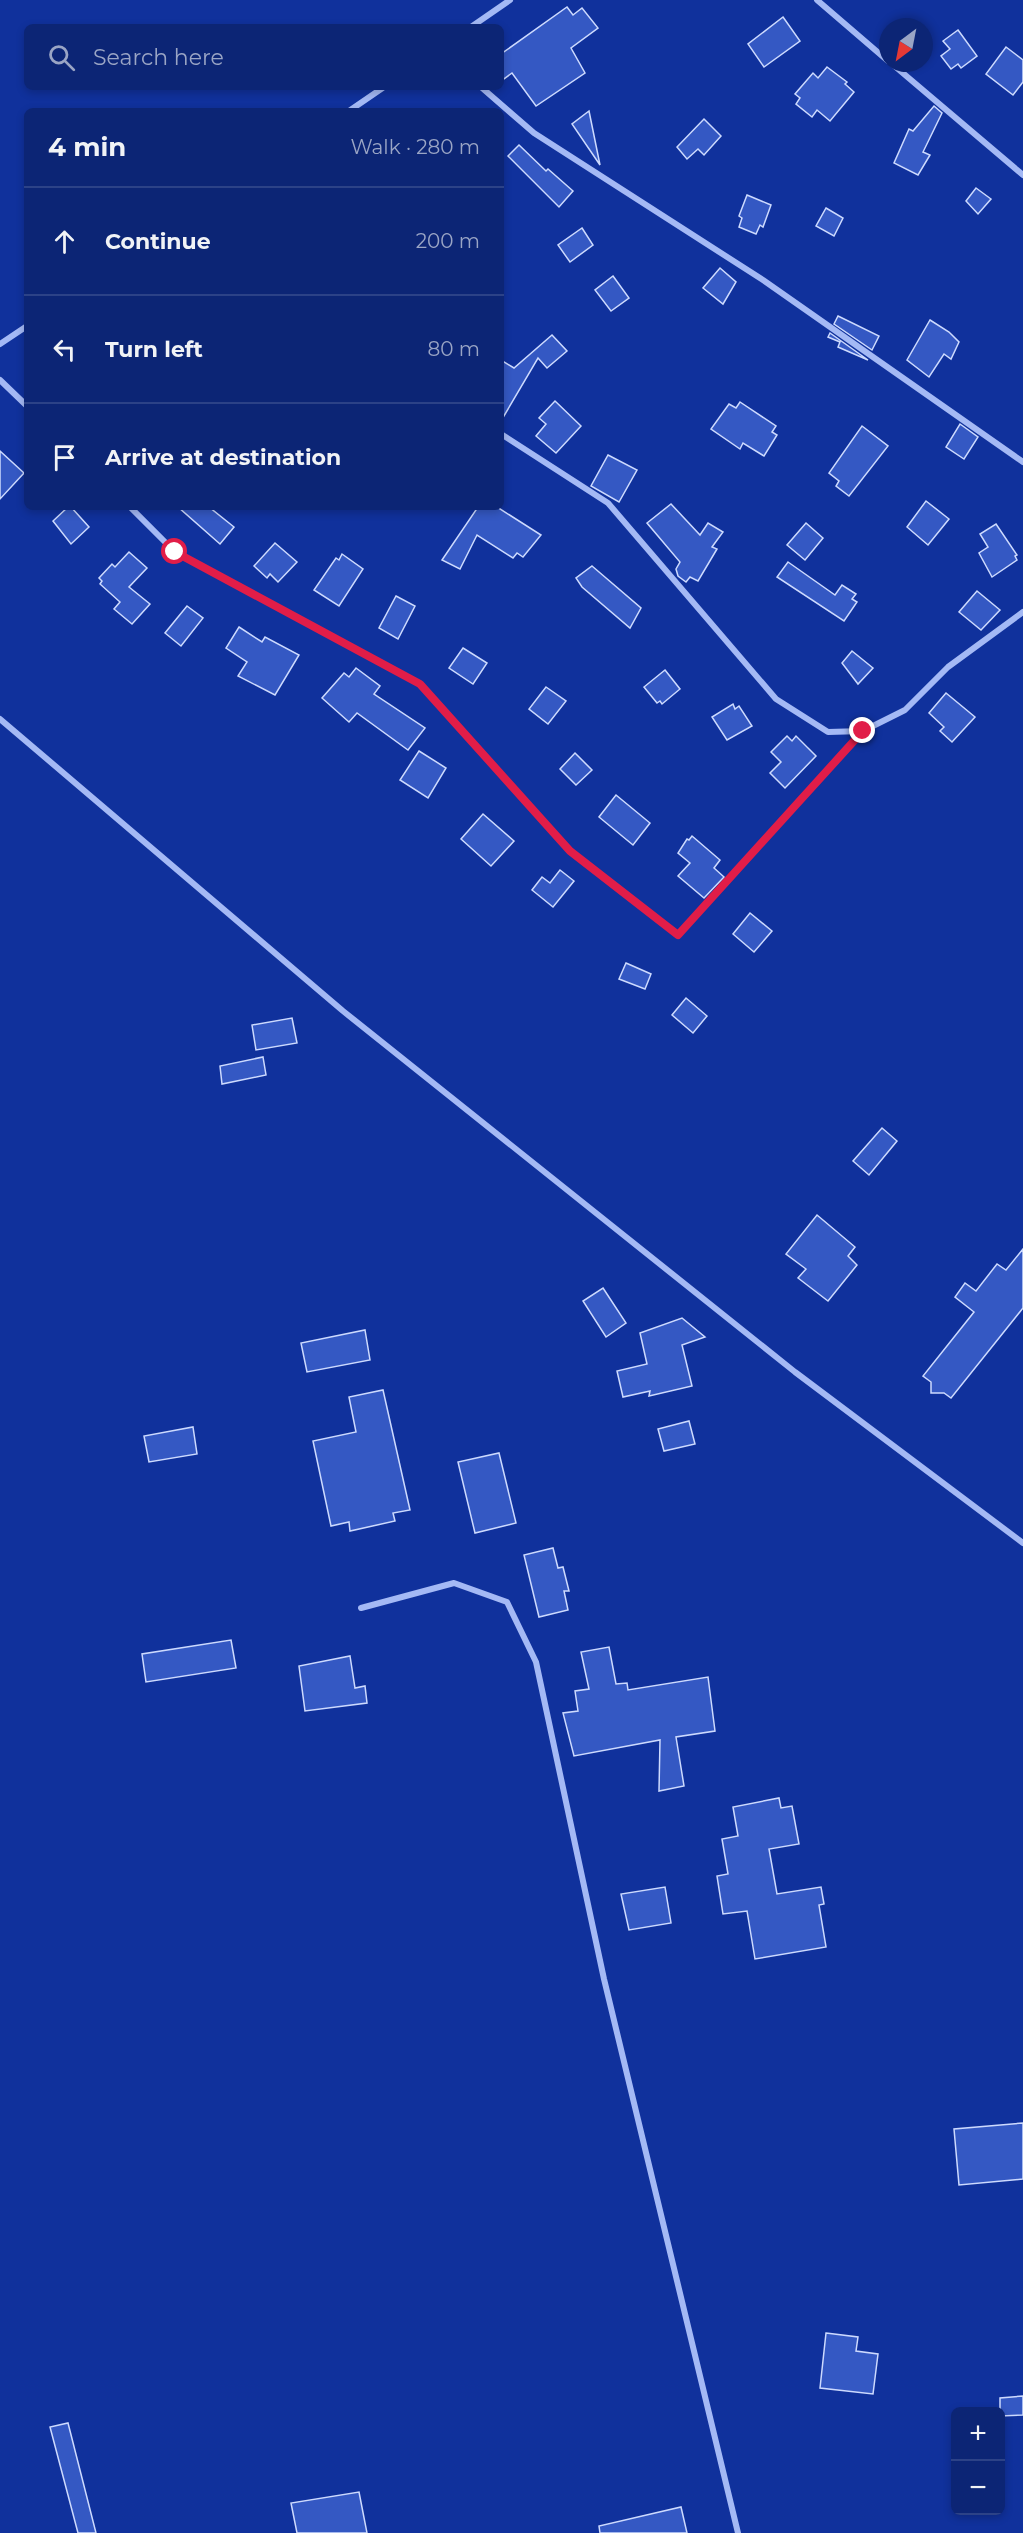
<!DOCTYPE html>
<meta charset="utf-8">
<style>
:root{--surface:#0c2575;--page:#152d7a;--text:#f1f3f6;--muted:#9aa5c5;--line:#2c4287}
body{margin:0;font-family:Montserrat,sans-serif;background:var(--page);color:var(--text)}
.controls{position:absolute;right:18px;bottom:18px;display:grid;overflow:hidden;border-radius:9px;box-shadow:0 3px 9px #0003}
.controls button{width:54px;height:54px;display:grid;place-items:center;padding:0;border:0;border-bottom:2px solid var(--line);background:var(--surface);color:var(--text);font:30px sans-serif}
.compass{position:absolute;left:879px;top:18px;width:54px;height:54px;border-radius:50%;background:var(--surface);box-shadow:0 3px 9px #0003;rotate:212deg}
.stop{position:absolute;width:18px;height:18px;margin:-14px;border:4px solid #e11d48;border-radius:50%;background:#fff}
.stop.end{background:#e11d48;border-color:#fff;box-shadow:0 2px 6px #0008}
.list{margin:0;padding:0;list-style:none}
h2{display:flex;justify-content:space-between;align-items:center;height:78px;margin:0;padding:0 24px;font-size:26px}
h2 small{font-size:20px;font-weight:400;color:var(--muted)}
.list li{display:grid;grid-template-columns:39px 1fr auto;gap:18px;align-items:center;box-sizing:border-box;height:108px;padding:0 24px;border-top:2px solid var(--line)}
.list b{display:block;font-size:22px;white-space:nowrap}
.list em{font-size:20px;font-style:normal;color:var(--muted)}
.icon{flex:none;width:33px;height:33px;fill:none;stroke:currentColor;stroke-width:2;stroke-linecap:round;stroke-linejoin:round}
.map{position:relative;flex:none;width:1023px;height:2533px;overflow:hidden}
.search{position:absolute;background:var(--surface);box-shadow:0 3px 9px #0003;left:24px;top:24px;width:480px;height:66px;display:flex;align-items:center;gap:15px;box-sizing:border-box;padding:0 21px;border-radius:9px;color:var(--muted);font-size:22px}
.panel{position:absolute;background:var(--surface);box-shadow:0 3px 9px #0003;left:24px;top:108px;width:480px;height:402px;border-radius:9px}
.map>svg:first-child{display:block}
.building{fill:#3458c3;stroke:#cddafe;stroke-width:1.5}
.lines{fill:none;stroke-linecap:round;stroke-linejoin:round}
.street{stroke:#a4b9f5;stroke-width:6}
.route{stroke:#e11d48;stroke-width:8}
</style>
<div class="map">
<svg width="1023" height="2533" viewBox="0 0 1023 2533">
<rect width="100%" height="100%" fill="#10319c"/>
<g class="building">
<path d="M567 7 573 15 582 8 598 28 571 48 585 73 536 106 512 73 501 81V54Z"/>
<path d="M783 17 800 41 764 67 748 44Z"/>
<path d="M958 30 977 56 961 68 958 64 951 69 941 56 950 49 943 41Z"/>
<path d="M1006 47 1023 60V82L1013 95 986 74Z"/>
<path d="M827 67 847 82 845 84 854 92 830 121 817 110 812 117 796 104 800 98 795 94 813 73 818 78Z"/>
<path d="M934 106 942 113 923 152 930 155 918 175 894 163 909 129 913 131Z"/>
<path d="M589 111 600 165 572 124Z"/>
<path d="M704 119 721 136 704 155 698 149 687 159 677 147Z"/>
<path d="M519 145 546 171 548 169 573 191 559 207 508 156Z"/>
<path d="M976 188 991 199 978 214 966 201Z"/>
<path d="M747 195 771 205 763 227 760 225 756 234 739 227 742 218 739 216Z"/>
<path d="M826 208 843 218 834 236 816 226Z"/>
<path d="M582 228 593 245 570 262 558 245Z"/>
<path d="M720 268 736 282 723 304 703 288Z"/>
<path d="M613 276 629 298 611 311 595 290Z"/>
<path d="M838 316 879 336 872 350 834 324Z"/>
<path d="M930 320 949 332 959 342 951 359 944 354 929 377 907 360Z"/>
<path d="M830 333 868 360 838 347 840 342 828 337Z"/>
<path d="M552 335 567 351 547 368 538 358 501 421V360L514 368Z"/>
<path d="M555 401 581 426 556 453 536 436 546 424 539 418Z"/>
<path d="M740 402 776 426 772 432 777 435 764 456 743 443 740 449 711 429 729 404 736 408Z"/>
<path d="M960 424 978 437 964 459 946 447Z"/>
<path d="M862 426 888 446 849 496 836 486 839 481 829 473Z"/>
<path d="M0 451 24 473 0 499Z"/>
<path d="M608 455 637 470 619 502 591 486Z"/>
<path d="M926 501 949 519 928 545 907 527Z"/>
<path d="M671 504 700 535 708 523 723 532 712 547 717 549 698 581 690 577 686 582 678 576 676 569 680 562 647 523Z"/>
<path d="M68 507H71L89 527 71 544 53 521Z"/>
<path d="M178 507H209L234 527 220 544Z"/>
<path d="M478 507H497L541 535 523 557 517 553 513 558 477 535 460 569 442 560Z"/>
<path d="M806 523 823 538 805 560 787 545Z"/>
<path d="M996 524 1017 555 1015 556 1017 560 992 577 979 553 988 547 980 534Z"/>
<path d="M275 543 297 562 278 582 270 574 267 578 254 566Z"/>
<path d="M129 552 147 568 129 587 150 604 132 624 114 609 120 602 100 584 102 581 99 578 112 564 115 567Z"/>
<path d="M342 554 363 569 339 606 314 590 336 558 339 560Z"/>
<path d="M788 562 835 595 842 585 856 594 852 599 857 602 844 621 777 577Z"/>
<path d="M592 566 641 608 630 628 582 587 576 578Z"/>
<path d="M977 591 1000 610 981 630 959 612Z"/>
<path d="M396 596 415 606 398 639 379 628Z"/>
<path d="M187 606 203 618 181 646 165 633Z"/>
<path d="M239 627 262 642 265 637 299 655 275 695 238 676 247 662 226 648Z"/>
<path d="M463 648 487 663 473 684 449 668Z"/>
<path d="M852 651 873 668 858 684 842 663Z"/>
<path d="M356 668 380 686 374 694 425 728 408 750 357 713 349 722 322 698 344 673 349 677Z"/>
<path d="M665 670 680 689 662 704 660 701 657 703 644 687Z"/>
<path d="M546 687 566 701 548 724 529 709Z"/>
<path d="M946 693 975 717 952 742 940 731 944 727 929 713Z"/>
<path d="M733 704 735 709 739 706 752 726 727 740 712 717Z"/>
<path d="M787 736 792 741 796 736 816 756 785 788 770 773 781 762 771 752Z"/>
<path d="M419 751 446 768 428 798 400 780Z"/>
<path d="M575 753 592 770 576 785 560 769Z"/>
<path d="M616 795 650 823 633 845 599 817Z"/>
<path d="M483 814 514 841 491 866 461 839Z"/>
<path d="M692 836 720 860 714 868 724 877 704 898 678 876 690 863 678 853 687 839 689 840Z"/>
<path d="M560 870 574 881 553 907 532 890 542 877 550 883Z"/>
<path d="M750 913 772 931 754 952 733 934Z"/>
<path d="M626 963 651 974 645 989 619 979Z"/>
<path d="M686 998 707 1016 693 1033 672 1015Z"/>
<path d="M292 1018 297 1043 256 1050 252 1025Z"/>
<path d="M263 1057 266 1075 222 1084 220 1066Z"/>
<path d="M882 1128 897 1141 869 1175 853 1161Z"/>
<path d="M817 1215 855 1247 848 1256 857 1265 828 1301 798 1278 806 1269 786 1254Z"/>
<path d="M1023 1249V1308L951 1398 944 1393H931V1382L923 1376 974 1312 955 1297 965 1283 976 1291 997 1264 1006 1270Z"/>
<path d="M603 1288 626 1323 606 1337 583 1301Z"/>
<path d="M682 1318 705 1337 682 1345 692 1386 649 1396 650 1391 623 1397 617 1371 647 1364 640 1333Z"/>
<path d="M365 1330 370 1360 307 1372 301 1343Z"/>
<path d="M383 1390 410 1510 393 1513 395 1521 350 1531 349 1522 331 1526 313 1441 356 1432 349 1397Z"/>
<path d="M689 1421 695 1444 664 1451 658 1429Z"/>
<path d="M193 1427 197 1454 149 1462 144 1436Z"/>
<path d="M499 1453 516 1523 475 1533 458 1462Z"/>
<path d="M553 1548 558 1568 563 1567 569 1591H564L568 1610 539 1617 524 1555Z"/>
<path d="M231 1640 236 1668 146 1682 142 1654Z"/>
<path d="M609 1647 616 1684 627 1683 628 1690 708 1677 715 1731 676 1737 684 1786 659 1791 660 1740 574 1756 563 1713 578 1711 575 1691 589 1689 581 1652Z"/>
<path d="M350 1656 355 1688 365 1686 367 1703 305 1711 299 1666Z"/>
<path d="M779 1798 781 1808 792 1806 799 1844 769 1849 777 1894 821 1887 824 1904 819 1905 826 1947 755 1959 747 1911 723 1914 717 1876 728 1874 722 1839 738 1836 733 1807Z"/>
<path d="M665 1887 671 1923 629 1930 621 1894Z"/>
<path d="M1023 2123V2179L959 2185 954 2129Z"/>
<path d="M826 2333 858 2337 856 2351 878 2354 873 2394 820 2388Z"/>
<path d="M1023 2396V2415L1000 2416V2398Z"/>
<path d="M68 2423 96 2533H78L50 2427Z"/>
<path d="M359 2492 367 2533H297L291 2503Z"/>
<path d="M681 2507 687 2533H600L599 2526Z"/>
</g>
<g class="lines">
<g class="street">
<path d="M817 0 888 61"/>
<path d="M471 27 510 0"/>
<path d="M891 63 1023 175"/>
<path d="M481 87 534 133 763 280 1023 462"/>
<path d="M349 111 384 87"/>
<path d="M0 344 27 326"/>
<path d="M0 380 27 406"/>
<path d="M501 434 608 503 776 699 828 732 863 731"/>
<path d="M130 507 175 552 420 684 570 851 678 935 863 731 905 710 948 667 1023 612"/>
<path d="M0 719 343 1011 795 1372 1023 1543"/>
<path d="M361 1608 454 1583 507 1602 536 1662 604 1979 738 2533"/>
</g>
</g>
<g class="lines">
<path class="route" d="M175 552 420 684 570 851 678 935 863 731"/>
</g>
</svg>
<div class="controls">
<button>+</button>
<button>−</button>
</div>
<svg class="compass" viewBox="-18 -18 36 36"><path d="M0-13l5 13h-10z" fill="#e53935"/><path d="M0 13l5-13h-10z" fill="#9aa5c5"/></svg>
<div class="stop" style="left:175px;top:552px"></div>
<div class="stop end" style="left:863px;top:731px"></div>
<div class="search"><svg class="icon" aria-label="search" viewBox="0 0 24 24"><circle cx="10" cy="10" r="6"/><path d="M15 15l6 6"/></svg>Search here</div>
<section class="panel">
<h2>4 min<small>Walk · 280 m</small></h2>
<ul class="list">
<li><svg class="icon" aria-label="ahead" viewBox="0 0 24 24"><path d="M12 20V5M6 11l6-6 6 6"/></svg><div><b>Continue</b></div><em>200 m</em></li>
<li><svg class="icon" aria-label="left" viewBox="0 0 24 24"><path d="M17 20v-9H6M10 6l-5 5 5 5"/></svg><div><b>Turn left</b></div><em>80 m</em></li>
<li><svg class="icon" aria-label="arrive" viewBox="0 0 24 24"><path d="M6 21V4h12l-3 4 3 4H6"/></svg><div><b>Arrive at destination</b></div></li>
</ul>
</section>
</div>
